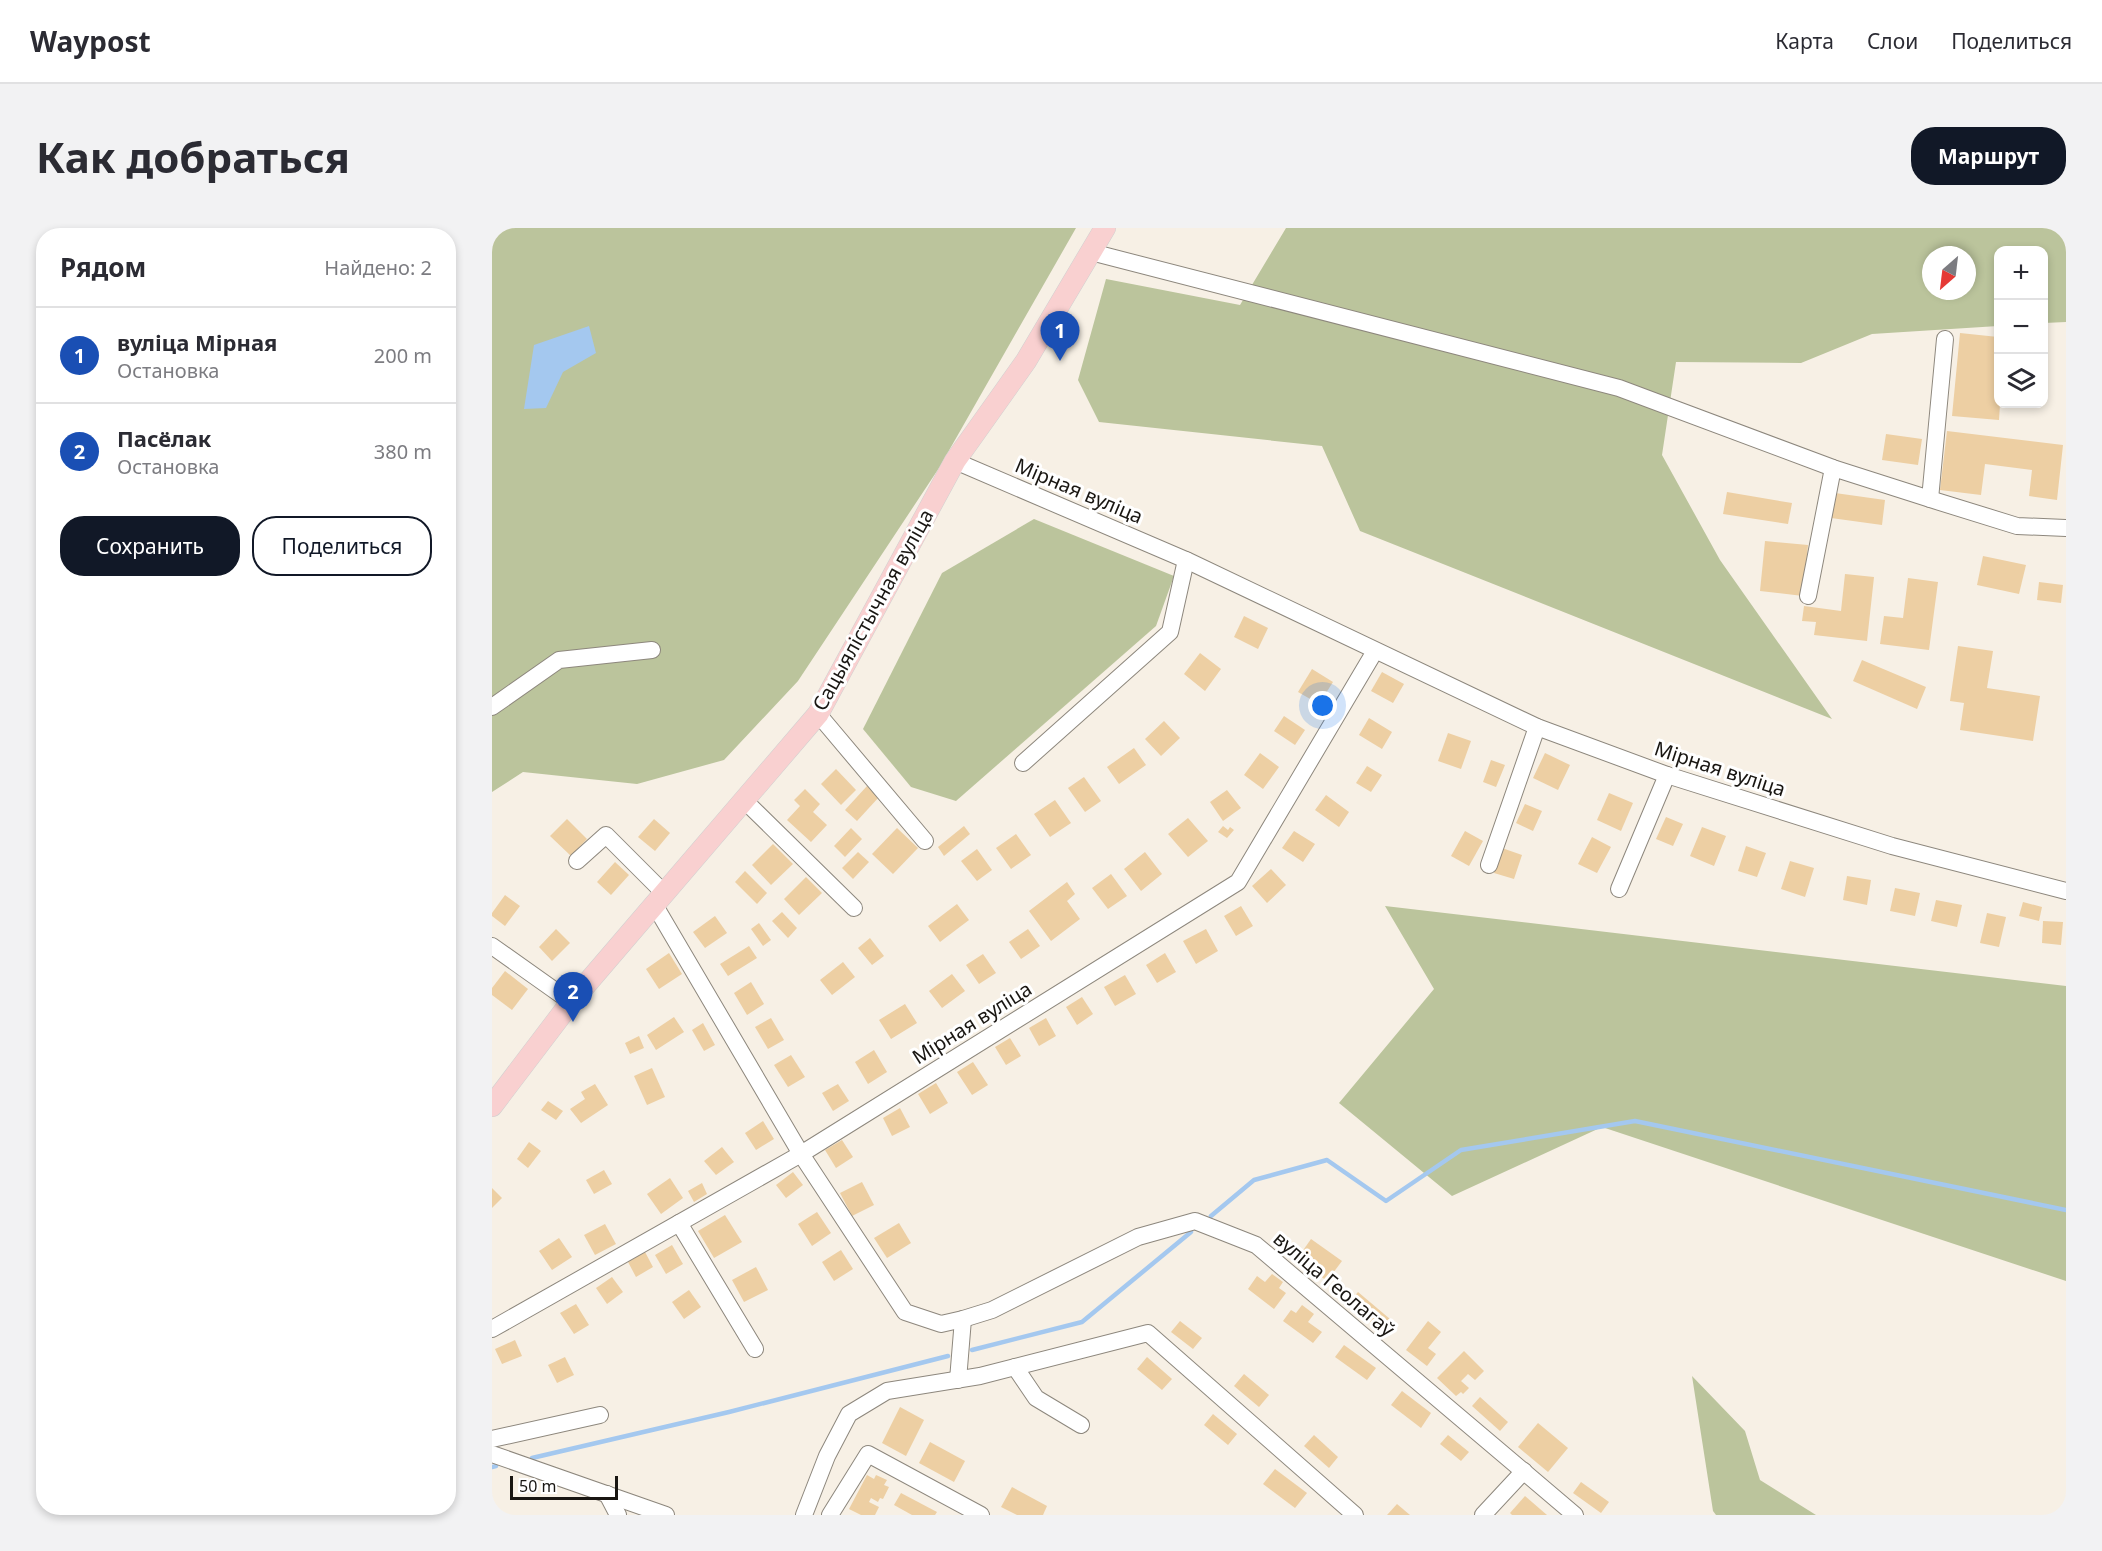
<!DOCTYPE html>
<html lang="ru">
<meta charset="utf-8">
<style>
:root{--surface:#fff;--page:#f2f2f3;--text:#2b2b33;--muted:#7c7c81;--line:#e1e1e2;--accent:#111827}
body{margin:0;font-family:"Noto Sans",sans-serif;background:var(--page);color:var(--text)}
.controls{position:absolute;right:18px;top:18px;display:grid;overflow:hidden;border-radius:12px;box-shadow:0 3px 9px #0003}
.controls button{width:54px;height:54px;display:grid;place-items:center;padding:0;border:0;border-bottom:2px solid var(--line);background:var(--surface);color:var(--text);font:30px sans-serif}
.compass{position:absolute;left:1430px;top:18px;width:54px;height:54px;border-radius:50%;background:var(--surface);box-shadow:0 3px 9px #0003;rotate:208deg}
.scale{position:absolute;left:18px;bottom:15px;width:108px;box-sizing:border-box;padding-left:6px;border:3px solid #191612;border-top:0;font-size:16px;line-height:21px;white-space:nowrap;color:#191612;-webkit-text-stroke:4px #fff;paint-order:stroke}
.you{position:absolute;left:831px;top:478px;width:21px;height:21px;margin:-15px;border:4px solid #fff;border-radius:50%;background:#1a73e8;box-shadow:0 0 0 9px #1a73e833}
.badge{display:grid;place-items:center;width:39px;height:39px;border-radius:50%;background:var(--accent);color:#fff;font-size:20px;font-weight:700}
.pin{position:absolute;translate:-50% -50px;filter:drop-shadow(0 2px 3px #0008)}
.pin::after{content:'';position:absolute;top:32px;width:21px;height:18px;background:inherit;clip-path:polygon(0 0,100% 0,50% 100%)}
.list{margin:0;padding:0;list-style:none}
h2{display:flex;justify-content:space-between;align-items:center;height:78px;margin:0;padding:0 24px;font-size:26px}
h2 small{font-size:20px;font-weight:400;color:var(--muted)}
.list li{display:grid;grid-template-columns:39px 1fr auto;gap:18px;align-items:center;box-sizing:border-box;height:96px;padding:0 24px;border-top:2px solid var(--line)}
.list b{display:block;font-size:22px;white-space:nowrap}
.list p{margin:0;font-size:20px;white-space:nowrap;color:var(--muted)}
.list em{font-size:20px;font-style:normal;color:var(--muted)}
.actions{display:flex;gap:12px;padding:18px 24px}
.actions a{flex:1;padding:14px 0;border:2px solid var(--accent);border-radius:24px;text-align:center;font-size:21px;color:var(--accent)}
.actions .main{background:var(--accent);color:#fff}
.icon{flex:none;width:33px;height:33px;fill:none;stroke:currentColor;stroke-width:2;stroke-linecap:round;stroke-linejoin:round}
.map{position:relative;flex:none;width:1574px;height:1287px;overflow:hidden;border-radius:24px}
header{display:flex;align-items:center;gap:36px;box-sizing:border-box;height:84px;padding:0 30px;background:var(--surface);border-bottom:2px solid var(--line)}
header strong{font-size:28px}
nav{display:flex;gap:33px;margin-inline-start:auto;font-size:21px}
.intro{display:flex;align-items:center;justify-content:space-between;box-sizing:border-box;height:144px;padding:0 36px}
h1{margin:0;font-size:42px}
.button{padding:15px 27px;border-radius:24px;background:var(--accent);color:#fff;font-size:21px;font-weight:700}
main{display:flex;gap:36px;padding:0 36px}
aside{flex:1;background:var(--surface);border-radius:24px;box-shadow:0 3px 9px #0003}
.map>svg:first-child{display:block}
.green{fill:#bbc49c;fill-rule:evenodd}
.water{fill:#a4c8ef}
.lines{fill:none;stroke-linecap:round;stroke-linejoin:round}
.stream{stroke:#a4c8ef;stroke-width:4.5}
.building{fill:#edcfa3}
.minor-casing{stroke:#8d877d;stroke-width:18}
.major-casing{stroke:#d1d0d0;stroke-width:22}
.minor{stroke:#fff;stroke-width:16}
.major{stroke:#f9d0d0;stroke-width:21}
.labels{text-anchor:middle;stroke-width:6;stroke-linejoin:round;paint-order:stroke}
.street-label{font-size:20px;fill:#191612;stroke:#fff}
</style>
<header>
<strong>Waypost</strong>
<nav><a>Карта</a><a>Слои</a><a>Поделиться</a></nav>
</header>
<div class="intro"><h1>Как добраться</h1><a class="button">Маршрут</a></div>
<main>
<aside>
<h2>Рядом<small>Найдено: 2</small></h2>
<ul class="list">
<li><span class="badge" style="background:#1a4fb4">1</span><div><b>вуліца Мірная</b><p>Остановка</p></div><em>200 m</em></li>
<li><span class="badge" style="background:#1a4fb4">2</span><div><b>Пасёлак</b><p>Остановка</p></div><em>380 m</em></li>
</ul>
<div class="actions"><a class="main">Сохранить</a><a>Поделиться</a></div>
</aside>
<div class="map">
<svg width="1574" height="1287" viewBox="0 0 1574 1287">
<rect width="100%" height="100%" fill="#f7f0e5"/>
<g class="green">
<path d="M0 0H584L447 240 306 453 232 532 145 556 31 544 0 564Z"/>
<path d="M794 0H1574V94L1552 95V22H1506V98L1380 106 1309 135 1184 134 1170 227 1228 332 1340 491 868 303 830 218 607 194 586 152 614 51 748 77ZM1439 27H1475V63H1439Z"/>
<path d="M542 291 682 348 664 398 464 573 419 559 371 501 450 345Z"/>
<path d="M893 678 1574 758V1053L1110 899 960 968 847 875 942 761Z"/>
<path d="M1200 1148 1253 1203 1268 1252 1324 1287H1224L1221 1283Z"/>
</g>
<path class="water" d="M97 98 104 125 71 144 54 180 32 181 42 117Z"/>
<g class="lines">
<g class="stream">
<path d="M719 988 762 952 835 932 894 973 969 922 1143 893 1574 982"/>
<path d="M480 1122 590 1094 699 1004"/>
<path d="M40 1230 237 1184 456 1128"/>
<path d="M0 1239 4 1238"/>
</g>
</g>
<g class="building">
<path d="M1468 105 1506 109V176H1508L1507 192 1460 188Z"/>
<path d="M1455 203 1571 217 1565 272 1537 268 1540 242 1493 236 1489 267 1448 262Z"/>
<path d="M1394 206 1430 211 1426 237 1390 232Z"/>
<path d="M1235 264 1300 275 1296 296 1231 286Z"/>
<path d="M1343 265 1393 272 1390 297 1339 290Z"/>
<path d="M1273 313 1316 317 1311 368 1268 363Z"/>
<path d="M1491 328 1534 337 1527 366 1485 357Z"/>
<path d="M1353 346 1382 349 1375 413 1322 407 1324 394 1310 393 1312 378 1349 383Z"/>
<path d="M1416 350 1446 354 1437 422 1388 416 1392 388 1411 390Z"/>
<path d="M1547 354 1571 357 1569 375 1545 372Z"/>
<path d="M752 388 776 400 766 421 742 409Z"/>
<path d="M1466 418 1501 423 1495 460 1548 468 1541 513 1468 502 1472 475 1458 473Z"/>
<path d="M708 425 729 441 713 463 692 446Z"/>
<path d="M1370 432 1434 459 1425 481 1361 453Z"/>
<path d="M820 441 841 454 827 476 806 464Z"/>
<path d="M890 444 912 456 901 475 879 463Z"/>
<path d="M792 488 813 502 803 517 782 503Z"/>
<path d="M877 490 900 504 890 521 867 507Z"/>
<path d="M672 493 688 510 669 528 653 511Z"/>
<path d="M956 505 979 513 969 541 946 533Z"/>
<path d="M642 520 654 537 627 556 615 539Z"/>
<path d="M768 525 787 539 771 561 752 547Z"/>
<path d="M1053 525 1078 537 1066 562 1041 550Z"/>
<path d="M999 532 1013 537 1004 559 991 554Z"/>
<path d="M875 538 890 547 879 564 864 555Z"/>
<path d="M344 541 364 562 349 577 329 556Z"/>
<path d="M592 549 609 573 593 584 576 560Z"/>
<path d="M375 558 387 569 365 593 353 582Z"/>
<path d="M313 561 328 576 321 584 335 597 319 614 295 592 308 578 302 572Z"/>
<path d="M735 562 749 580 731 593 718 574Z"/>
<path d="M1117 565 1141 575 1129 603 1105 592Z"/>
<path d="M834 567 857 584 847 599 823 582Z"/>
<path d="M563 572 579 595 558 609 542 586Z"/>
<path d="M1033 576 1050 583 1041 603 1024 595Z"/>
<path d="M1174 589 1191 596 1181 618 1164 611Z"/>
<path d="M696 590 716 613 696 629 676 606Z"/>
<path d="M75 591 95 611 79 628 58 608Z"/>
<path d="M162 591 178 605 163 623 146 609Z"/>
<path d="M472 598 478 606 452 628 446 619Z"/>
<path d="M731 598 736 602 738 599 742 602 735 610 726 604Z"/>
<path d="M1210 599 1234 608 1222 638 1198 628Z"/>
<path d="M359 600 370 611 353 629 342 618Z"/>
<path d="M405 600 426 620 401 646 380 626Z"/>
<path d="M802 603 823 616 811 634 790 620Z"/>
<path d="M973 603 991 613 977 638 959 628Z"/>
<path d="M524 606 539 627 519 641 504 620Z"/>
<path d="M1100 609 1119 619 1105 645 1086 636Z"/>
<path d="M281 616 301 636 279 657 260 637Z"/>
<path d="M1254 618 1274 625 1265 649 1246 643Z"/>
<path d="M1010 620 1030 627 1022 651 1002 645Z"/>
<path d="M485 621 500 642 485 653 469 633Z"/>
<path d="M366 624 377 634 361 651 350 640Z"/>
<path d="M653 624 670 646 649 663 632 641Z"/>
<path d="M1298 633 1322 640 1313 669 1289 661Z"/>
<path d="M123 634 137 647 119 667 105 654Z"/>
<path d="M779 641 794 657 775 675 760 658Z"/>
<path d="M253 643 275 665 265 676 243 654Z"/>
<path d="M619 646 635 668 616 681 600 660Z"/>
<path d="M1355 648 1379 652 1375 677 1351 672Z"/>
<path d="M314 649 330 665 307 687 292 671Z"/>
<path d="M575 654 583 666 575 673 588 691 559 713 537 683Z"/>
<path d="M1403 660 1428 665 1423 688 1398 683Z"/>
<path d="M13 667 28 678 13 698 0 688V685Z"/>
<path d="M1444 672 1470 677 1465 699 1439 693Z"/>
<path d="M1531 674 1550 679 1547 693 1527 688Z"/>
<path d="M465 676 477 692 448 714 436 698Z"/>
<path d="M749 678 761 698 744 708 732 688Z"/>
<path d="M290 684 305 700 296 710 280 693Z"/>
<path d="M1495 685 1514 689 1507 719 1488 715Z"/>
<path d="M223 688 235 705 213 720 201 704Z"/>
<path d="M1551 693 1571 694 1569 717 1550 715Z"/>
<path d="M267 695 279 712 271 718 259 701Z"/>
<path d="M64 701 78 715 60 733 47 719Z"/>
<path d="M536 701 548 718 529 731 517 714Z"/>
<path d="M714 701 726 723 704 736 691 713Z"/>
<path d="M378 710 392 728 380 737 366 720Z"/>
<path d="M257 718 265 730 236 748 228 736Z"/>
<path d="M177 725 190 746 167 761 154 741Z"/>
<path d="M673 725 684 744 665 755 654 737Z"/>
<path d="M491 726 504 745 487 756 474 737Z"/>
<path d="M351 734 363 749 340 767 328 752Z"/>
<path d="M13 743 36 761 20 782 0 767V760Z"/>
<path d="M460 746 473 763 450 780 437 763Z"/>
<path d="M633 747 644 766 623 778 612 759Z"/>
<path d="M259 754 272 776 255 787 242 765Z"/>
<path d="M590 769 601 786 585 797 574 779Z"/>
<path d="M413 776 425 795 399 811 387 792Z"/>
<path d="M182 789 192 804 164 822 155 807Z"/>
<path d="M279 790 292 812 276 821 263 799Z"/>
<path d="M554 790 564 808 547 818 537 800Z"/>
<path d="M211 795 223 817 212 823 200 802Z"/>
<path d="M147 808 152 820 138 826 133 815Z"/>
<path d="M518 810 529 828 514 837 503 819Z"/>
<path d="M382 822 395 844 376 856 363 834Z"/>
<path d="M299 827 313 849 296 859 282 837Z"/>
<path d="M481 834 496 857 480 867 465 844Z"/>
<path d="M160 840 173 869 155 877 142 848Z"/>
<path d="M444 855 456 875 438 886 426 866Z"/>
<path d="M103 856 116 877 89 895 78 881 93 871 89 864Z"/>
<path d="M346 856 357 873 341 883 330 865Z"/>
<path d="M56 873 71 883 64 892 49 882Z"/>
<path d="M408 880 418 899 400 908 391 890Z"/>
<path d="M271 893 282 911 264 922 253 905Z"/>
<path d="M350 912 361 929 344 940 333 922Z"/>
<path d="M37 914 49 923 36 940 25 931Z"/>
<path d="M230 919 242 934 224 947 212 933Z"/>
<path d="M112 942 120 956 102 966 94 952Z"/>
<path d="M301 944 311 957 294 970 284 957Z"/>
<path d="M178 950 191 970 169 986 155 966Z"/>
<path d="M370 954 382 977 360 988 348 965Z"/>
<path d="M210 955 215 966 202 974 196 963Z"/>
<path d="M0 960 10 970 0 980Z"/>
<path d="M325 984 339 1005 320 1018 306 996Z"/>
<path d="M233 987 250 1014 222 1030 206 1003Z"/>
<path d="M407 995 419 1015 395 1030 382 1010Z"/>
<path d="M113 996 124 1016 103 1027 92 1007Z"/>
<path d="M67 1010 80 1029 60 1042 47 1023Z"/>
<path d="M819 1011 850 1033 835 1053 805 1031Z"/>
<path d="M180 1017 191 1036 174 1046 163 1027Z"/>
<path d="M349 1022 361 1041 342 1053 330 1034Z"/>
<path d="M153 1024 161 1039 144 1049 136 1034Z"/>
<path d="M264 1039 276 1062 252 1074 240 1052Z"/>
<path d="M780 1046 791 1054 787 1060 794 1065 782 1081 756 1061 765 1048 773 1054Z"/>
<path d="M120 1049 131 1064 115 1076 104 1060Z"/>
<path d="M197 1062 209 1079 192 1091 180 1074Z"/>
<path d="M866 1064 898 1091 888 1102 856 1076Z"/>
<path d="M84 1076 97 1097 82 1106 68 1085Z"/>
<path d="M810 1077 822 1086 816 1094 830 1104 821 1115 791 1093 799 1082 804 1085Z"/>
<path d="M688 1093 710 1110 701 1121 679 1104Z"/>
<path d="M936 1093 949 1104 936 1120 944 1126 935 1138 914 1122Z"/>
<path d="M23 1112 30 1128 10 1136 3 1121Z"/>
<path d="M852 1117 884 1140 875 1152 843 1129Z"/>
<path d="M972 1123 992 1143 983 1152 976 1146 969 1153 977 1160 971 1166 969 1164 964 1168 945 1150Z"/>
<path d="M73 1129 82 1147 65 1155 56 1137Z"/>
<path d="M655 1129 680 1151 670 1162 645 1141Z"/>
<path d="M752 1146 777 1167 767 1179 742 1158Z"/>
<path d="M910 1163 939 1185 929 1200 899 1177Z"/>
<path d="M988 1169 1016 1194 1008 1203 980 1178Z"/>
<path d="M408 1179 432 1192 414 1228 390 1215Z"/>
<path d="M721 1186 745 1206 736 1217 712 1197Z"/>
<path d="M1046 1195 1076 1220 1056 1244 1026 1219Z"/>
<path d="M822 1207 846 1229 837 1240 812 1218Z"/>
<path d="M956 1207 977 1224 969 1233 948 1216Z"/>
<path d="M438 1214 473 1233 462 1254 427 1235Z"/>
<path d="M783 1241 815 1265 803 1280 771 1256Z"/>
<path d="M375 1247 382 1251 384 1247 395 1252 392 1257 397 1259 391 1271 388 1270 386 1274 379 1270 377 1274 387 1279 383 1287H369L357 1281Z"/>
<path d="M1089 1254 1117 1274 1109 1285 1081 1265Z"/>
<path d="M520 1259 555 1278 551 1287H525L509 1279Z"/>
<path d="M409 1265 445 1284 443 1287H420L402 1277Z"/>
<path d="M1033 1268 1055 1287H1020L1018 1285Z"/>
<path d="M905 1276 918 1287H895Z"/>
</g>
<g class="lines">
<g class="minor-casing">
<g id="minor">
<path d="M599 24 1127 160 1341 240 1438 271 1525 298 1574 300"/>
<path d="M463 233 694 332 1045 499 1175 547 1400 618 1574 663"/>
<path d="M1438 271 1453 111"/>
<path d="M1316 368 1341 240"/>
<path d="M0 479 67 432 160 422"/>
<path d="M326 486 433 613"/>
<path d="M531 535 678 404 694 332"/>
<path d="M253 573 362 680"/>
<path d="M85 633 114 607 172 665"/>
<path d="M997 637 1045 499"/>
<path d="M1127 661 1175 547"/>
<path d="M162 676 309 926 413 1084 449 1096 471 1091 500 1082 646 1009 703 993 764 1017 1083 1287"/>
<path d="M0 718 79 774"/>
<path d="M187 995 263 1121"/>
<path d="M0 1101 309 926 746 654 883 423"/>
<path d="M523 1139 544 1170 589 1197"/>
<path d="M466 1152 471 1091"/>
<path d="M0 1211 108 1187"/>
<path d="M0 1226 174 1287"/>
<path d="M115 1266 126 1287"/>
<path d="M312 1287 335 1228 357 1186 395 1163 488 1148 656 1105 863 1287"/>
<path d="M338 1287 376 1226 489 1287"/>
<path d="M991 1287 1032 1243"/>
</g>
</g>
<g class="major-casing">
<path id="major" d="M0 878 79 774 326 486 463 233 534 133 613 0"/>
</g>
<use href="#minor" class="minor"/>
<use href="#major" class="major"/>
</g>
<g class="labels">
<g class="street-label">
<text transform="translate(587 263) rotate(23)" y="7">Мірная вуліца</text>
<text transform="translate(381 382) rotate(-61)" y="7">Сацыялістычная вуліца</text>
<text transform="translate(1228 541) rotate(18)" y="7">Мірная вуліца</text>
<text transform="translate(480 795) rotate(-32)" y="7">Мірная вуліца</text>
<text transform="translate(842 1056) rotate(40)" y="7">вуліца Геолагаў</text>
</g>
</g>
</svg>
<div class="controls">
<button>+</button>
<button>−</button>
<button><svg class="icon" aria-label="layers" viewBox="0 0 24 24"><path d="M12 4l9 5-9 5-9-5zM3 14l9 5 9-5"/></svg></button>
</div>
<svg class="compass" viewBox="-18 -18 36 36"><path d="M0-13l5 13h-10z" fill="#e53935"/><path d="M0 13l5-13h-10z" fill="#7c7c81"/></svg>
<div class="scale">50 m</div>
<div class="you"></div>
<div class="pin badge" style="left:568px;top:133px;background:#1a4fb4">1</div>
<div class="pin badge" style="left:81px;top:794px;background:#1a4fb4">2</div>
</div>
</main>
